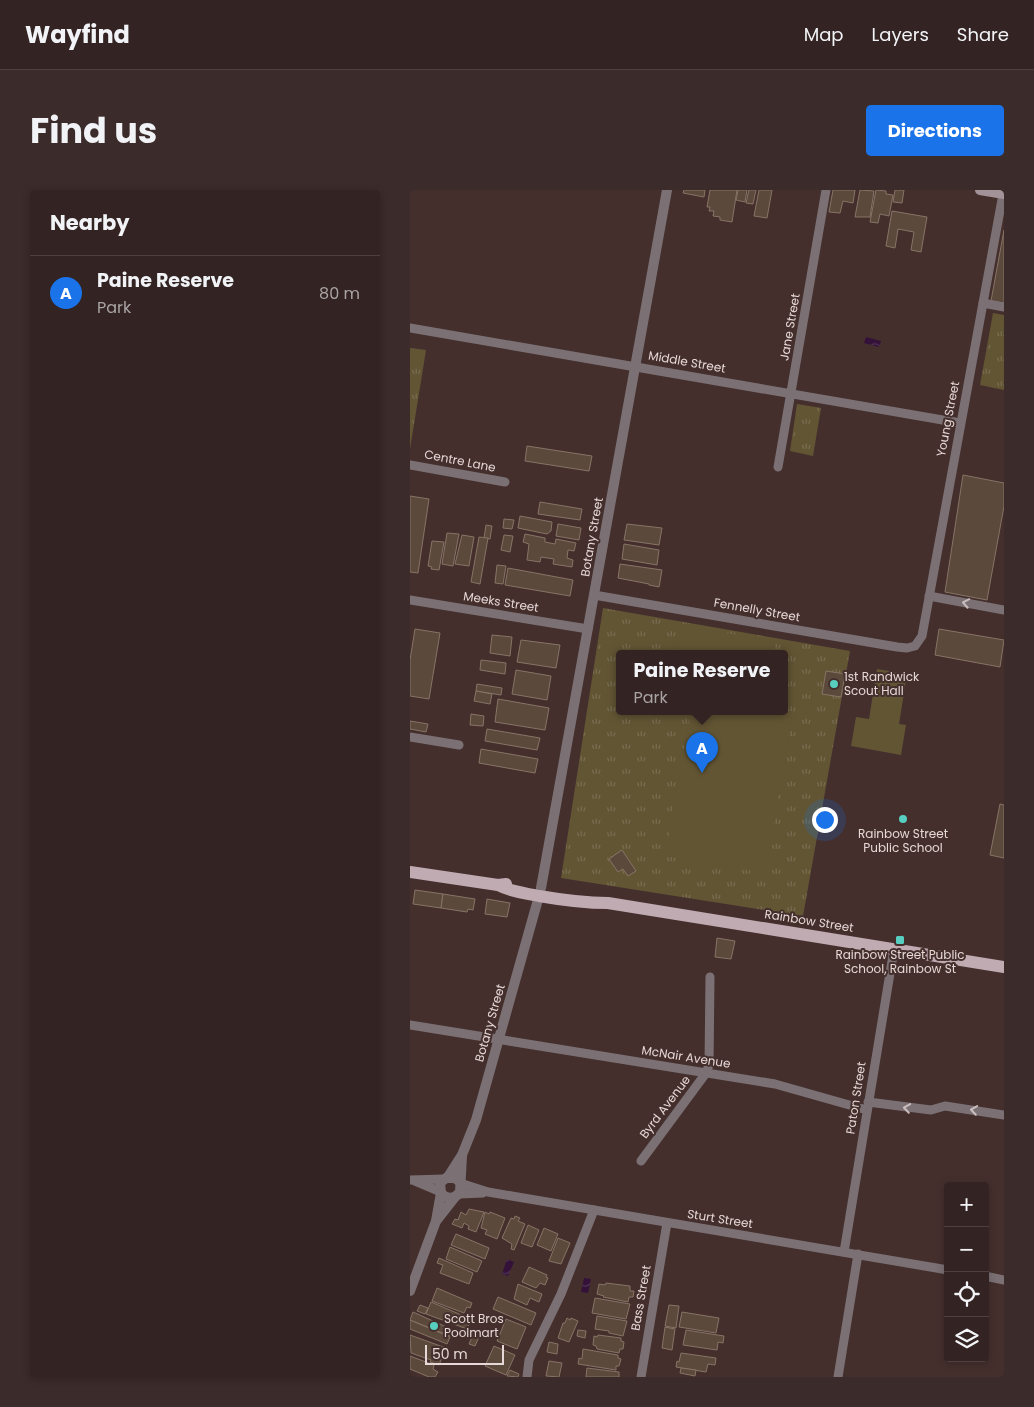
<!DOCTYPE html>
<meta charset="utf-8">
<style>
:root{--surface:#332322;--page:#3b2b2a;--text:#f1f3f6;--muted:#a9a4a5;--line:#4e4040;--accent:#1a73e8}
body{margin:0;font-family:Poppins,sans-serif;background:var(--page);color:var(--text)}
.controls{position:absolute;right:15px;bottom:15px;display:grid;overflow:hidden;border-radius:5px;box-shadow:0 2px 8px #0003}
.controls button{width:45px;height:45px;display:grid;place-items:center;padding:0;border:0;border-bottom:1px solid var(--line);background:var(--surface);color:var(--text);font:25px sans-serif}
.scale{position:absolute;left:15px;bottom:12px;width:79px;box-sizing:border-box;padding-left:5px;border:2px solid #e6d8d6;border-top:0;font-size:14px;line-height:18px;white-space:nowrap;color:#e6d8d6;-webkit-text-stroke:4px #442f2d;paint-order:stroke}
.you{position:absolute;left:414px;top:629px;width:18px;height:18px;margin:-12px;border:4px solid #fff;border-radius:50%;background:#1a73e8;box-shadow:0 0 0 8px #1a73e833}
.badge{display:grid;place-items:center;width:32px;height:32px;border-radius:50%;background:var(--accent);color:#fff;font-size:16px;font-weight:700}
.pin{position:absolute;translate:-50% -41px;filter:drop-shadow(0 1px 2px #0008)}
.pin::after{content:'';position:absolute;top:26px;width:18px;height:15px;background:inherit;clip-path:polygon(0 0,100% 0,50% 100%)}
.popup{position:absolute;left:206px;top:460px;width:172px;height:65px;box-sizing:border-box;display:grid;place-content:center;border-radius:5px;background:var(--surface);filter:drop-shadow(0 1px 4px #0005);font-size:16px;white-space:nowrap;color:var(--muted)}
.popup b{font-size:19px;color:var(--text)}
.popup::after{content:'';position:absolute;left:50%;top:100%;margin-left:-10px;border:10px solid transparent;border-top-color:var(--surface)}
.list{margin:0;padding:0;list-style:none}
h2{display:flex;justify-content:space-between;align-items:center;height:65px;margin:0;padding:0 20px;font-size:21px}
h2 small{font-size:16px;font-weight:400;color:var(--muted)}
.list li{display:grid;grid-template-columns:32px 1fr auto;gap:15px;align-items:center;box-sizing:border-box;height:75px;padding:0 20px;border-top:1px solid var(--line)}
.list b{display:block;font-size:19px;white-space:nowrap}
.list p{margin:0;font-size:16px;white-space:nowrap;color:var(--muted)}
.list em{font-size:16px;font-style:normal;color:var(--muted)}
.icon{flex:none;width:28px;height:28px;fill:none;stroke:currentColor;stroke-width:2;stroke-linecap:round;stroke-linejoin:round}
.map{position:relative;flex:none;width:594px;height:1187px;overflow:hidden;border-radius:5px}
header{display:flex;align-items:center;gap:30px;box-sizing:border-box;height:70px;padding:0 25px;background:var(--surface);border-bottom:1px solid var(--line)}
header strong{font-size:24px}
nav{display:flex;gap:28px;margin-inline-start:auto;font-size:18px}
.intro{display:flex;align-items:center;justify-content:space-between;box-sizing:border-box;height:120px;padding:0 30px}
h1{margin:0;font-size:35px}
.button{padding:12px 22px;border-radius:5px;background:var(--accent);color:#fff;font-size:18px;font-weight:700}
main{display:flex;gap:30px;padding:0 30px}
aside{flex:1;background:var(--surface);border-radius:5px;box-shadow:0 2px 8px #0003}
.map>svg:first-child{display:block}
.park{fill:url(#park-tufts);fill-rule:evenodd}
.garden{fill:#625534}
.water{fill:url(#water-waves)}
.building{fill:#5b493c;stroke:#877466}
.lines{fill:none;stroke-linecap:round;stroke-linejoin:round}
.minor{stroke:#7b7175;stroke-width:9}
.tertiary{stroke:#7b7175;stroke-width:10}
.secondary{stroke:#a39298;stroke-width:10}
.primary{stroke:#c1abb3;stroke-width:12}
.oneway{stroke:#cbbebe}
.poi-dot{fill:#58cec1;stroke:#442f2d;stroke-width:2}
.labels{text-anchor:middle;stroke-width:4;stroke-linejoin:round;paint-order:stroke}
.street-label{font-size:12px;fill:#e6d8d6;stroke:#442f2d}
.poi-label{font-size:12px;fill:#e6d8d6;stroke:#442f2d;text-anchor:start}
</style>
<header>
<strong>Wayfind</strong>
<nav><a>Map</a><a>Layers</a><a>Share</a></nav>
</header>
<div class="intro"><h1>Find us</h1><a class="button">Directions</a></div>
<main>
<aside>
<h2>Nearby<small></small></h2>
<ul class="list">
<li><span class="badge">A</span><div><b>Paine Reserve</b><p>Park</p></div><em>80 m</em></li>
</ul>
</aside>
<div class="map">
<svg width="594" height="1187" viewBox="0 0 594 1187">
<defs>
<pattern id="park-tufts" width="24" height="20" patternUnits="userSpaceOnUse" patternTransform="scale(1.25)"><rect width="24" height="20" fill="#625534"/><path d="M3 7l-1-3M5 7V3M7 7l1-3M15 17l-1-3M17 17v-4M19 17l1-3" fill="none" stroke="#786d51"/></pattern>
<pattern id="water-waves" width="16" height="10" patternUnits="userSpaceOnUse" patternTransform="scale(1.25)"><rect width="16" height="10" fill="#331139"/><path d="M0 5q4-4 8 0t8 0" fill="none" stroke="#513355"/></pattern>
</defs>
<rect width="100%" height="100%" fill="#442f2d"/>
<g class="park">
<path d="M583 123 594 125V200L570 195Z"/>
<path d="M0 158 16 160 0 259Z"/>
<path d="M387 214 411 218 403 266 380 261Z"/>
<path d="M193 418 440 461 393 726 151 688ZM210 464H374V522H210Z"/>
</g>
<g class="garden">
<path d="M279 437 365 451 363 464H263L267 442 278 444Z"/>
<path d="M467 479 497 484 489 534 496 535 491 565 441 556 446 527 459 529Z"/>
<path d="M281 522H348L382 528 355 683 255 666Z"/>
</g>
<g class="water">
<path d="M456 147 471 151 469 157 454 153Z"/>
<path d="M97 1069 104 1072 98 1086 92 1084Z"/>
<path d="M174 1088 181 1089 178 1103 171 1102Z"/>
</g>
<g class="building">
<path d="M274 0H295L294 7 273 3Z"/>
<path d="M300 0H327L322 32 310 30V27L303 26 304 21H299L300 17H297Z"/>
<path d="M328 0H337L335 12 326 10Z"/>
<path d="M339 0H346L343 14 336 13Z"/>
<path d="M349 0H362L357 28 344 26Z"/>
<path d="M423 0H445L443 13 433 11 430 23 419 22Z"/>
<path d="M450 0 464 1 460 27H445Z"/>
<path d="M466 0 476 1V4L483 5 479 26 470 24 468 33 460 32Z"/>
<path d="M485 0H494L492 13 483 12Z"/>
<path d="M482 21 517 27 511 62 501 60 504 42 488 39 485 58 476 56Z"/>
<path d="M594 40V113L581 111Z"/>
<path d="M117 256 182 266 179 281 115 271Z"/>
<path d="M553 285 594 293V316L577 410 535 402Z"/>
<path d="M0 306 19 309 8 383 0 382Z"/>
<path d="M130 312 172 319 170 330 128 324Z"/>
<path d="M110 326 142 332 141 341 137 344 108 338Z"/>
<path d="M94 329 104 330 102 339 93 338Z"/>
<path d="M148 334 171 338 169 350 146 346Z"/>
<path d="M217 334 252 338 249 355 214 350Z"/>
<path d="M76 335 82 336 80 349 74 348Z"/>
<path d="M37 343 49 344 43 376 32 374Z"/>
<path d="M115 344 135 348V352L145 354 146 349 166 353 164 361 158 360 157 368 163 370 162 377 143 374 144 369 131 367 130 372 117 370 119 354 113 352Z"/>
<path d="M52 345 64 347 59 376 45 374Z"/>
<path d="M94 345 103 346 100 362 91 360Z"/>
<path d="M69 347 78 348 70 394 61 392Z"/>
<path d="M22 351 34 352 29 380 21 379 22 377 18 376Z"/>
<path d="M214 354 249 360 247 375 212 369Z"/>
<path d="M210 374 252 380 249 397 239 395V394L208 388Z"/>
<path d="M87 375 96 376 93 394 85 393Z"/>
<path d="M98 378 163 390 160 406 95 395Z"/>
<path d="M5 439 30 443 19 509 0 506V470Z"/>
<path d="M529 439 594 450 590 477 525 465Z"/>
<path d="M82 445 102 447 100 466 80 463Z"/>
<path d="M111 450 150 455 146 478 107 472Z"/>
<path d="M71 470 96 473 95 484 70 480Z"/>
<path d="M106 480 141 486 137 510 102 504Z"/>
<path d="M416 481 435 484 431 507 412 504Z"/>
<path d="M67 494 92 498 91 505 66 501Z"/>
<path d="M66 501 82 504 80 514 64 511Z"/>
<path d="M88 509 139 518 135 540 85 532Z"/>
<path d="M61 524 74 526 73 536 60 535Z"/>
<path d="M0 531 18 534 16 542 0 539Z"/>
<path d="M77 539 130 548 127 560 75 551Z"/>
<path d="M71 559 128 569 125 583 69 573Z"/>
<path d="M590 614 594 615V668L580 665Z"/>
<path d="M212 660 226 681 218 686 213 679 208 682 199 669Z"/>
<path d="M5 700 33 704 31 718 3 714Z"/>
<path d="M33 704 65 709 63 720 58 719 57 722 31 718Z"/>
<path d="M77 709 100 713 97 727 75 724Z"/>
<path d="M307 748 325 751 321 769 305 767Z"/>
<path d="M59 1019 74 1022 66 1042 58 1039 59 1036 54 1033 52 1038 42 1034 45 1029 48 1030 51 1022 56 1025Z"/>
<path d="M75 1022 79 1024 80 1022 95 1028 87 1049 75 1044 77 1040 71 1038Z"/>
<path d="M105 1026 110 1028 108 1031 115 1034 104 1060 101 1059 102 1054 92 1048 101 1028 104 1029Z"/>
<path d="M118 1035 129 1040 122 1057 111 1053Z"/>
<path d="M134 1038 148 1044 141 1061 127 1055Z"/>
<path d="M46 1044 79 1058 75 1069 41 1055Z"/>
<path d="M148 1048 160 1053 151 1074 139 1071Z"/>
<path d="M40 1057 72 1071 67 1082 36 1069Z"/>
<path d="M29 1068 63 1083 59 1094 30 1083 33 1075 27 1073Z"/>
<path d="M119 1077 137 1085 136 1087 138 1088 135 1095 130 1093 126 1098 112 1092Z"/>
<path d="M196 1093 220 1096V1101H224L223 1107H219L218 1112 193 1107 194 1106 187 1104 189 1094 195 1095Z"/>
<path d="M108 1094 132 1104 129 1112 120 1108 117 1115 104 1109Z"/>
<path d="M27 1098 62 1113 60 1118 57 1117 54 1123 22 1111Z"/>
<path d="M88 1107 126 1123 121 1135 83 1119Z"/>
<path d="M185 1108 220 1114 216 1129 182 1123Z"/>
<path d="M21 1112 61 1129 57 1139 16 1124Z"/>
<path d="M10 1115 18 1118 15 1124 7 1121Z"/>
<path d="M259 1115 269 1116 266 1138 255 1136Z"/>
<path d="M3 1122 43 1140 40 1146 0 1130Z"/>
<path d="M272 1122 309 1128 306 1143 269 1137Z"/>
<path d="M187 1126 217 1131 213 1146 199 1143V1141L185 1139Z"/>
<path d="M157 1128 160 1130 161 1128 168 1131 159 1152 148 1148 153 1133H155Z"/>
<path d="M96 1129 116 1137 107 1159 87 1151Z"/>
<path d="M0 1130 40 1147 37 1154 0 1139Z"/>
<path d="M255 1137 265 1139 262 1160 252 1158Z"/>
<path d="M168 1140 176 1141 175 1148 167 1146Z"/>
<path d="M276 1140 314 1146 313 1153 308 1152 307 1160 273 1155Z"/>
<path d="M0 1145 36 1158 29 1175 20 1172 21 1170 1 1163Z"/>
<path d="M63 1145 69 1147 65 1156 59 1154Z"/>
<path d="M188 1145 211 1148V1151L214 1152 213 1159H210L209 1163 187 1159 186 1156 183 1155 184 1146 187 1147Z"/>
<path d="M139 1152 148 1154 147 1164 137 1162Z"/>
<path d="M84 1156 105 1165 96 1185 75 1176Z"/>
<path d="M173 1159 208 1165V1168L211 1169 209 1176H206V1180L168 1174 169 1168 172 1169Z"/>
<path d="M271 1163 306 1168 305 1175 298 1174 296 1182 266 1177 267 1171 269 1172Z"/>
<path d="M0 1166 24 1175 23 1179 28 1182 25 1187H19L0 1179Z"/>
<path d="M139 1171 152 1173 149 1187 136 1186Z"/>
<path d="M177 1178 209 1182V1187H176Z"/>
<path d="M271 1178 286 1180 285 1186 270 1183Z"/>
<path d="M100 1180 109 1184 108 1187 97 1186Z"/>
</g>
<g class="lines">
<g class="minor">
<path d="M573 113 594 117"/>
<path d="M0 138 550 233"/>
<path d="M0 275 95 292"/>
<path d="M368 277 416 0"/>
<path d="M184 405 487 457 497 458 505 456 512 446 593 4"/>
<path d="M519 406 594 420"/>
<path d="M0 410 178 439"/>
<path d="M0 547 49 555"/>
<path d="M0 835 365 894 457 920"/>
<path d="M458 912 521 920 535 916 594 925"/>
<path d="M231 971 296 883 299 875 300 787"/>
<path d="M0 990 34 989"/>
<path d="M5 991 31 1002"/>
<path d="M50 993 78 1002 538 1080"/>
<path d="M49 1004 73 1003"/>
<path d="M434 1062 484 759"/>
<path d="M575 1086 594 1090"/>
<path d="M117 1187 119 1170 151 1104 184 1020"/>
<path d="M231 1187 257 1033"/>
<path d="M428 1187 448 1064"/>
</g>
<g class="tertiary">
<path d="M131 698 257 0"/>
<path d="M38 987 52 965 66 930 129 706"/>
<path d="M50 992 45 988H36L30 993 31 1003C37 1010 45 1009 50 1002L52 966"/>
<path d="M27 1030 45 1007"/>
<path d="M0 1101 26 1031 31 1003"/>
</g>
<path class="secondary" d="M570 0 594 4"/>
<g class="primary">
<path d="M0 682 88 695 96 694"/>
<path d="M88 695C101 702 115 703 129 706 152 710 175 713 198 713L594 777"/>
</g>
</g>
<defs><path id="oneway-chevron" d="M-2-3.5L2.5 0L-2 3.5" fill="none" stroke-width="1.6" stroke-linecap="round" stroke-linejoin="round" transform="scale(1.25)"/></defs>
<g class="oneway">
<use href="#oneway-chevron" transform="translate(556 413) rotate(-169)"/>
<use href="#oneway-chevron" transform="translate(497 918) rotate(-171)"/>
<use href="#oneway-chevron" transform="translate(564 920) rotate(-171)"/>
</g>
<g class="poi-dot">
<circle cx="424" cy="494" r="5"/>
<circle cx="493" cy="629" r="5"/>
<rect x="485" y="745" width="10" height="10" rx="2.5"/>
<circle cx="24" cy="1136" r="5"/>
</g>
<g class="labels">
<g class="street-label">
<text transform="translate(380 137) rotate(-80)" y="4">Jane Street</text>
<text transform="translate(277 172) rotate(10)" y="4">Middle Street</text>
<text transform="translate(538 229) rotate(-79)" y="4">Young Street</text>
<text transform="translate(50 271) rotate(11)" y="4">Centre Lane</text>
<text transform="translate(182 347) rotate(-80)" y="4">Botany Street</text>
<text transform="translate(91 412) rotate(9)" y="4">Meeks Street</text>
<text transform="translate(347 420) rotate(10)" y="4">Fennelly Street</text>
<text transform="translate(399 731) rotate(9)" y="4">Rainbow Street</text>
<text transform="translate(80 833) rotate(-74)" y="4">Botany Street</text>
<text transform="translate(276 867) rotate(9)" y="4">McNair Avenue</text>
<text transform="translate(446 908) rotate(-81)" y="4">Paton Street</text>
<text transform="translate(255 917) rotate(-53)" y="4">Byrd Avenue</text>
<text transform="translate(310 1029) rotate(9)" y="4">Sturt Street</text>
<text transform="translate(231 1108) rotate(-80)" y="4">Bass Street</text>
</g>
<g class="poi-label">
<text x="434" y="491">1st Randwick<tspan x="434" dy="14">Scout Hall</tspan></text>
<text x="493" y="648" text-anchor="middle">Rainbow Street<tspan x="493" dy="14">Public School</tspan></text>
<text x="490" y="769" text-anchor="middle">Rainbow Street Public<tspan x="490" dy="14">School, Rainbow St</tspan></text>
<text x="34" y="1133">Scott Bros<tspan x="34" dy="14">Poolmart</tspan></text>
</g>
</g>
</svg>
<div class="controls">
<button>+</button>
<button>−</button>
<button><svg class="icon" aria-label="locate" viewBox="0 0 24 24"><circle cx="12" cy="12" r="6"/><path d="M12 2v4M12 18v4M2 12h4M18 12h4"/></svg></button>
<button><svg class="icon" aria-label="layers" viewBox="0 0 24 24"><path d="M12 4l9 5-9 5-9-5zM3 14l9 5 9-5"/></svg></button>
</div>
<div class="scale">50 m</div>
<div class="you"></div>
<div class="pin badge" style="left:292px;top:583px">A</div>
<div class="popup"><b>Paine Reserve</b>Park</div>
</div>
</main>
